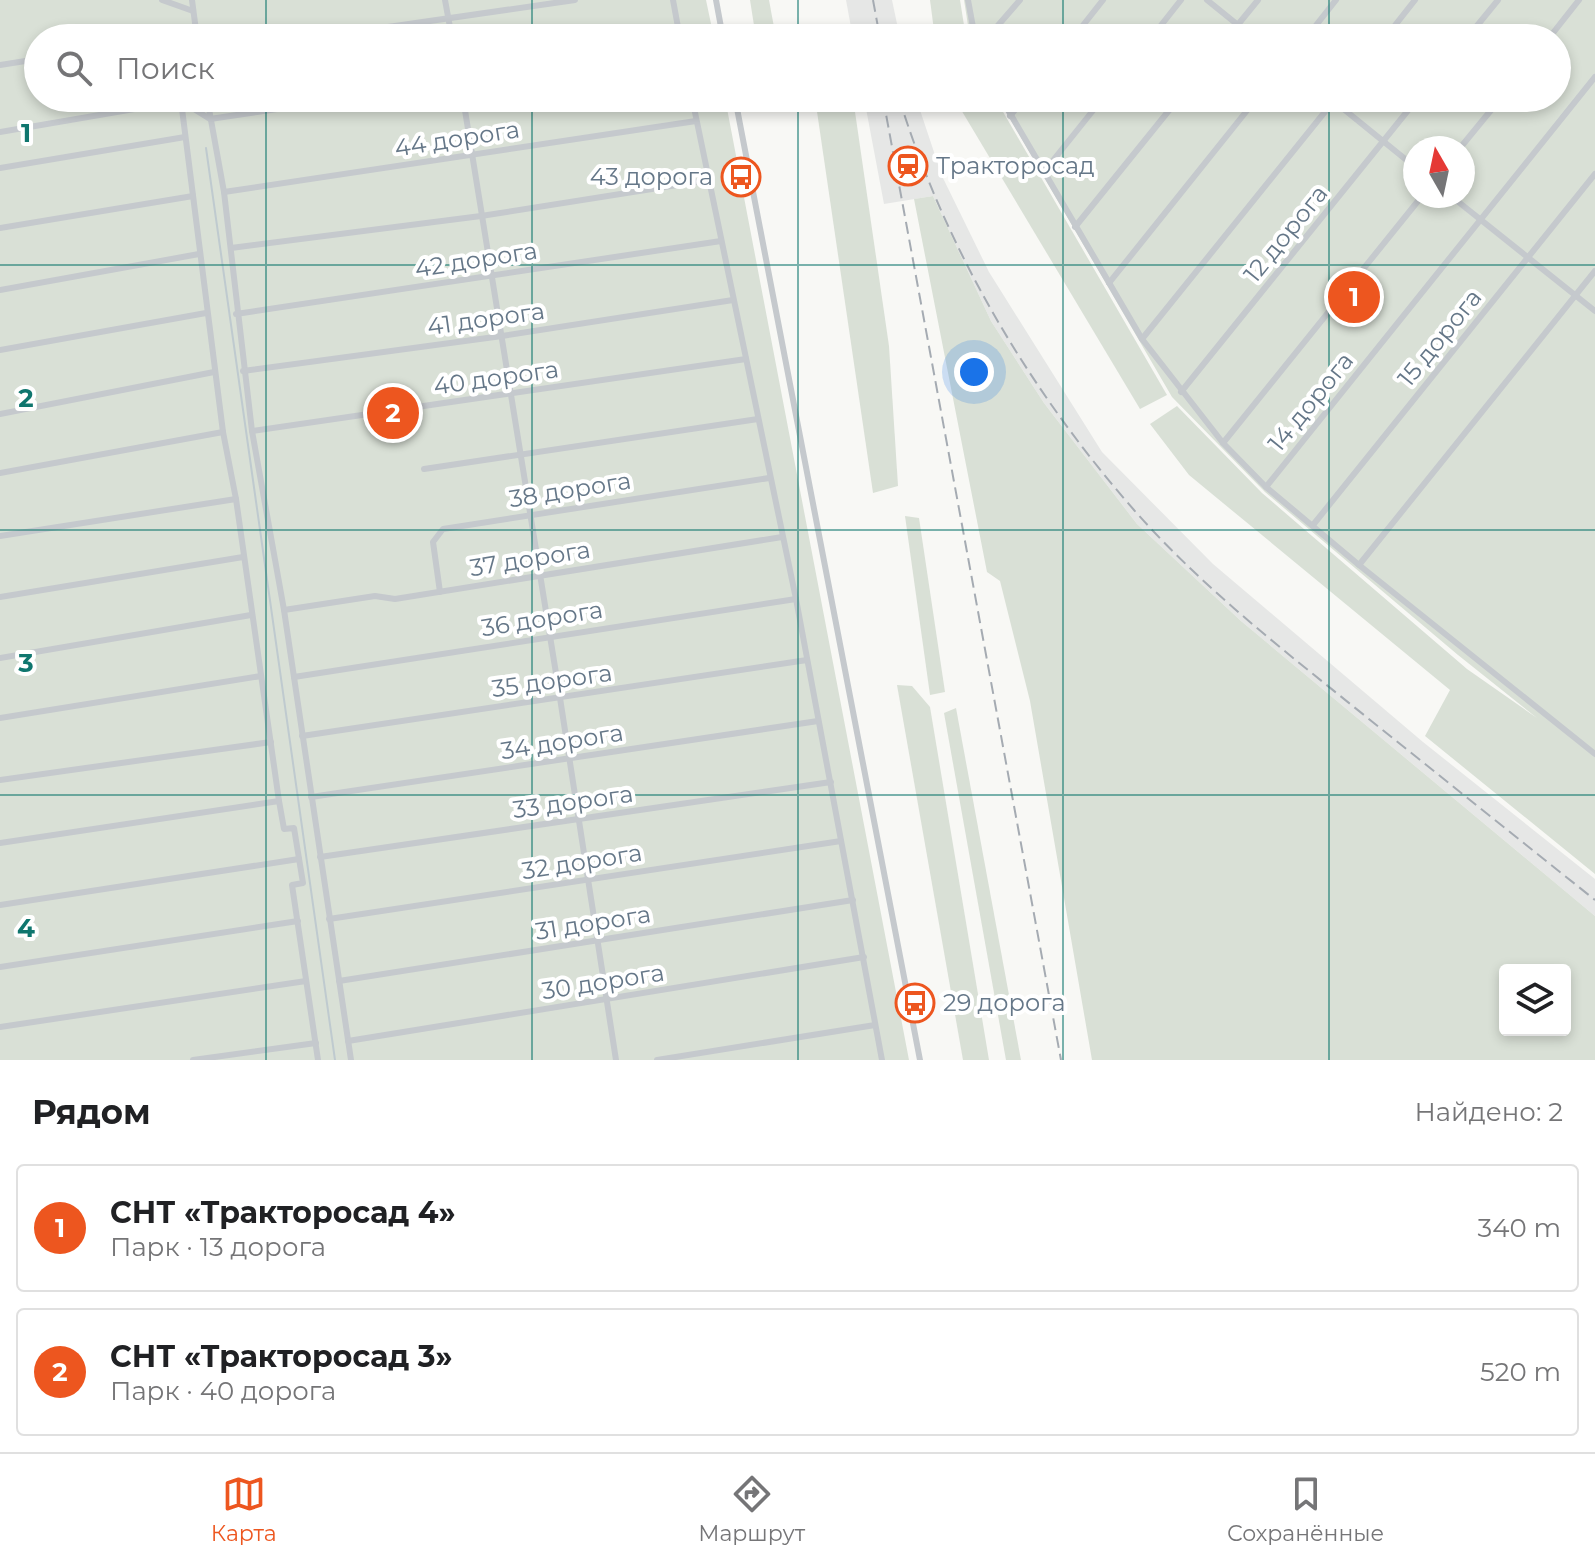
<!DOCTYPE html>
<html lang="ru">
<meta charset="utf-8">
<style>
:root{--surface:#fff;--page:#f2f2f2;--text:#202124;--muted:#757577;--line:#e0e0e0;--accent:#ed561f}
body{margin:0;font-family:Montserrat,sans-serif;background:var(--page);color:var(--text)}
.controls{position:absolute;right:24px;bottom:24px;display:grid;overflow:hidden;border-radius:8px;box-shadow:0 4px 12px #0003}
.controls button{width:72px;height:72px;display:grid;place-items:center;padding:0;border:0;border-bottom:2px solid var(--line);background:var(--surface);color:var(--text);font:40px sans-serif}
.compass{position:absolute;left:1403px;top:136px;width:72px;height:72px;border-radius:50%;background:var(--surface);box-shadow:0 4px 12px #0003;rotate:351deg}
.you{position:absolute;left:974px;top:372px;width:28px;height:28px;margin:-20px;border:6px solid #fff;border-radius:50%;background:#1a73e8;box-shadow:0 0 0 12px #1a73e833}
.badge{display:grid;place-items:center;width:52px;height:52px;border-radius:50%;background:var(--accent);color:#fff;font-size:26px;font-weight:700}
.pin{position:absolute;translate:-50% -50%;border:4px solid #fff;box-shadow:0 2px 8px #0006}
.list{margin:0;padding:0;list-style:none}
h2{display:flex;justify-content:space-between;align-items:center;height:104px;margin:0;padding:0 32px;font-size:34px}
h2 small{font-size:26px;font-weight:400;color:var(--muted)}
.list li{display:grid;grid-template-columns:52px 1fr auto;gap:24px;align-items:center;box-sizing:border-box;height:128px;margin:0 16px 16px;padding:0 16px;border:2px solid var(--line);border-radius:8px}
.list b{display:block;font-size:30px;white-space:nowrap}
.list p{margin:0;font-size:26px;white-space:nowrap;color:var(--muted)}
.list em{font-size:26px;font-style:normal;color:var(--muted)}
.icon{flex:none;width:44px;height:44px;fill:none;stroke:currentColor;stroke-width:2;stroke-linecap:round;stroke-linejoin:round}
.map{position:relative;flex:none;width:1595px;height:1060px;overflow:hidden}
.search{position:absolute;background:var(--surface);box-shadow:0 4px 12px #0003;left:24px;right:24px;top:24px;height:88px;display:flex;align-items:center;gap:20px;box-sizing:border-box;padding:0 28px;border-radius:44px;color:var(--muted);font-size:30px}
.sheet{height:392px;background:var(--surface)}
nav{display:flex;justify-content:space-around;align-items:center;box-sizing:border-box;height:112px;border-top:2px solid var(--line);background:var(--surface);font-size:22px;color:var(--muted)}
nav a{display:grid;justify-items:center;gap:4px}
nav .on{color:var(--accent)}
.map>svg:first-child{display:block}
.built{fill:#e6e7e6}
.green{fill:#d9e0d6;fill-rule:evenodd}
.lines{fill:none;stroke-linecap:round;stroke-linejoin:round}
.stream{stroke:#bfcacf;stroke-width:2}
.minor{stroke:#c5c9cd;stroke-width:6}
.rail{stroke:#a5abb2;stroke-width:2;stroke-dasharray:12 6;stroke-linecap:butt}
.grid{fill:none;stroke:#0f766e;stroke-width:2;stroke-opacity:0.55}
.labels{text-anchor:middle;stroke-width:8;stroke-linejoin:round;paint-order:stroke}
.street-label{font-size:24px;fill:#657788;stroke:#fff}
.poi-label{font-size:24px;fill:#657788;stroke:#fff;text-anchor:start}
.grid-label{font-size:26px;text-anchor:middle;font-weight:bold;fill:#0f766e;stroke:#fff;stroke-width:8;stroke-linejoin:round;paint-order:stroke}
</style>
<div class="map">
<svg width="1595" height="1060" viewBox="0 0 1595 1060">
<rect width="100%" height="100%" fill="#f8f8f5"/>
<g class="built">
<path d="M846 0H892L900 38H853Z"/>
<path d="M864 98H916L942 176 989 272 1102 452 1213 564 1423 742 1595 879V916L1241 621 1137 524 1044 403 991 321 933 196 884 204Z"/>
</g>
<g class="green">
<path d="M0 0H706L714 38H38V98H725L909 1060H0Z"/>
<path d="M750 0H769L776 38H756Z"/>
<path d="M930 0H960L966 38H935Z"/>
<path d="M964 0H1595V874L1425 736 1450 690 1189 475 1150 424 1177 406 1262 493 1467 669 1537 718 1458 655 1265 492 1172 397 998 98H1557V38H970ZM1415 148H1463V196H1415Z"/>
<path d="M815 98H853L889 346 898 486 873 493Z"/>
<path d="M954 98H995L1167 395 1140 409Z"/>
<path d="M933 196 991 321 1044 403 1137 524 1241 621 1595 916V1060H1092L1030 701 1000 581 987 572 914 199ZM1505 970H1565V1030H1505Z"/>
<path d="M905 516 919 518 945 692 930 695Z"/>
<path d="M897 685 912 686 930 707 989 1060H963Z"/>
<path d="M956 708 1021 1060H1006L944 713Z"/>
</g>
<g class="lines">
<path class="stream" d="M206 148 335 1060"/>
<g class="minor">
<path d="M162 0 193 11"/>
<path d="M192 0 197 38"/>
<path d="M445 0 452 38"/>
<path d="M673 0 680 38"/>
<path d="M716 0 723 38"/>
<path d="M968 0 975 38"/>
<path d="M1207 0 1254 38"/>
<path d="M167 38 196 33"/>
<path d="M312 38 575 0"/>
<path d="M987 38 1020 0"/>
<path d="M1073 38 1103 0"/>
<path d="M1151 38 1181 0"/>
<path d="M1227 38 1258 0"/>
<path d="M1306 38 1336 0"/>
<path d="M1385 38 1415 0"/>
<path d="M1467 38 1498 0"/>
<path d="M1549 38 1579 0"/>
<path d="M0 65 38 59"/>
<path d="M207 98 224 192 252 431 284 610 351 1060"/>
<path d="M463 98 560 698 616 1060"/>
<path d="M692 98 796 599 882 1060"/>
<path d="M735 98 920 1060"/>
<path d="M1001 98 1142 339 1223 443 1266 487 1359 565 1595 754"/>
<path d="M1330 98 1415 167"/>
<path d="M181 101 223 432 236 499 279 801 284 829 294 828 303 883 292 885 318 1060"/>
<path d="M1010 116 1025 98"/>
<path d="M0 132 181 101 210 119 351 98"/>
<path d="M1460 148 1501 98"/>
<path d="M0 168 185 137"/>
<path d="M1043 173 1103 98"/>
<path d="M224 192 696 121"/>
<path d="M1451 196 1595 311"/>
<path d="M1075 227 1179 98"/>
<path d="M0 228 193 196"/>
<path d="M231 248 481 216 709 180"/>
<path d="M1109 283 1257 98"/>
<path d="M0 290 199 254"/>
<path d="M236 314 721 241"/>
<path d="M1142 339 1336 98"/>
<path d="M0 350 206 313"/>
<path d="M243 371 502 336 733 300"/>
<path d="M1181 392 1418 98"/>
<path d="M0 414 214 372"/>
<path d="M252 431 746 359"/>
<path d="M1223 443 1422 196"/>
<path d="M424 469 758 419"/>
<path d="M0 473 223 432"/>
<path d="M1266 487 1595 77"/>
<path d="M1313 525 1595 174"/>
<path d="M0 536 236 499"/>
<path d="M1359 565 1595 271"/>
<path d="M440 592 433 542 443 529 769 478"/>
<path d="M0 597 243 557"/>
<path d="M284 610 375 596 395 599 782 537"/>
<path d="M0 658 251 615"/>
<path d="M294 677 796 599"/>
<path d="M0 718 261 676"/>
<path d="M302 736 807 660"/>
<path d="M0 780 271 742"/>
<path d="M311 797 818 721"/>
<path d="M0 843 279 801"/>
<path d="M320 857 831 782"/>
<path d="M0 905 299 859"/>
<path d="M329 919 841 841"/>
<path d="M0 967 298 921"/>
<path d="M339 981 853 900"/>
<path d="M0 1027 306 981"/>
<path d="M348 1041 864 957"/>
<path d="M193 1060 316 1043"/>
<path d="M657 1060 875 1025"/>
</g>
<g class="rail">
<path d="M873 0 880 38"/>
<path d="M883 98 1061 1060"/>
<path d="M899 98C946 250 1029 390 1134 510 1199 584 1278 646 1354 707 1435 772 1515 836 1595 900"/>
</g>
</g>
<path class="grid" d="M266 0V38M532 0V38M798 0V38M1063 0V38M1329 0V38M266 98V1060M532 98V1060M798 98V1060M1063 98V1060M1329 98V1060M0 265H1595M0 530H1595M0 795H1595"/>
<defs>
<g id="station-ring" transform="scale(2)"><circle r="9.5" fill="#fff" stroke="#ed561f" stroke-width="1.5"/><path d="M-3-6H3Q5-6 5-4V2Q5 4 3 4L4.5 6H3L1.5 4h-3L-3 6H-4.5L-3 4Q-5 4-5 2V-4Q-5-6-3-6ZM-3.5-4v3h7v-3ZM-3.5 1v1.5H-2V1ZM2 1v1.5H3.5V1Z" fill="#ed561f"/></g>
<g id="bus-ring" transform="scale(2)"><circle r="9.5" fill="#fff" stroke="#ed561f" stroke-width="1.5"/><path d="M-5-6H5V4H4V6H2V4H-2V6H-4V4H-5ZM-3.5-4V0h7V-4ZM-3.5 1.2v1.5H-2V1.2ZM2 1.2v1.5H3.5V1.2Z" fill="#ed561f"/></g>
</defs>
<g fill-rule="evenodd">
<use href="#station-ring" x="908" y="166"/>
<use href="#bus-ring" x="741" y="177"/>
<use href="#bus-ring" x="915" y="1003"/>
</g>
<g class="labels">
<g class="street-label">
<text transform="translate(457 139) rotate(-9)" y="8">44 дорога</text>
<text transform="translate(1286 234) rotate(-51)" y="8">12 дорога</text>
<text transform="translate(476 260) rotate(-9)" y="8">42 дорога</text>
<text transform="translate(486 319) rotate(-8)" y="8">41 дорога</text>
<text transform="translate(1440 338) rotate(-51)" y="8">15 дорога</text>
<text transform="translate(496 378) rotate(-8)" y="8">40 дорога</text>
<text transform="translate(1311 402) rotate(-51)" y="8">14 дорога</text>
<text transform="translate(570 490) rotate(-9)" y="8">38 дорога</text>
<text transform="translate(530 559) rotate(-9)" y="8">37 дорога</text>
<text transform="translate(542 619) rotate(-9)" y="8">36 дорога</text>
<text transform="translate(552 681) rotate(-8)" y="8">35 дорога</text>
<text transform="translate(562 742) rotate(-9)" y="8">34 дорога</text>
<text transform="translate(573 802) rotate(-8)" y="8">33 дорога</text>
<text transform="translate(582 862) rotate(-9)" y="8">32 дорога</text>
<text transform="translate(593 923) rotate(-9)" y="8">31 дорога</text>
<text transform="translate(603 982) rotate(-9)" y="8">30 дорога</text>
</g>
<g class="poi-label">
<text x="936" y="174">Тракторосад</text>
<text x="713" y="185" text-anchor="end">43 дорога</text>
<text x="943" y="1011">29 дорога</text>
</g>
</g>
<g class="grid-label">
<text x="26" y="142">1</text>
<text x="26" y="407">2</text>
<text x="26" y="672">3</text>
<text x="26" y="937">4</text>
</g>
</svg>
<div class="controls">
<button><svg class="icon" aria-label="layers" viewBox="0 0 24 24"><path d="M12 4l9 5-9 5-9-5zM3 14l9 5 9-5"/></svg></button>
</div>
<svg class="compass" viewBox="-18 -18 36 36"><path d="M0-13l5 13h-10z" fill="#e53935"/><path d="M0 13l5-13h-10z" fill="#757577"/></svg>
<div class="you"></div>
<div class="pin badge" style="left:1354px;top:297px">1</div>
<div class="pin badge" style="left:393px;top:413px">2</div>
<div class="search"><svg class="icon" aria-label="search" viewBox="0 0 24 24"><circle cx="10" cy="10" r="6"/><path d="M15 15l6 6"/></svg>Поиск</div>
</div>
<section class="sheet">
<h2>Рядом<small>Найдено: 2</small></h2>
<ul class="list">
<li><span class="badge">1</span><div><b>СНТ «Тракторосад 4»</b><p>Парк · 13 дорога</p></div><em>340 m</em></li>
<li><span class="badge">2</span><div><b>СНТ «Тракторосад 3»</b><p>Парк · 40 дорога</p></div><em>520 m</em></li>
</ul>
</section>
<nav>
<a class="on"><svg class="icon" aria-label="map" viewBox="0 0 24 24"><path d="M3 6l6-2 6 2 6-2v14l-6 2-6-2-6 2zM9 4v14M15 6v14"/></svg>Карта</a>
<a><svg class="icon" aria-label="directions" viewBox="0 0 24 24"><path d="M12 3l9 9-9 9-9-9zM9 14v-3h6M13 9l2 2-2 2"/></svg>Маршрут</a>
<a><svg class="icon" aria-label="saved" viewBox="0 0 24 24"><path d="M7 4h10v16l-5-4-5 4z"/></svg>Сохранённые</a>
</nav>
